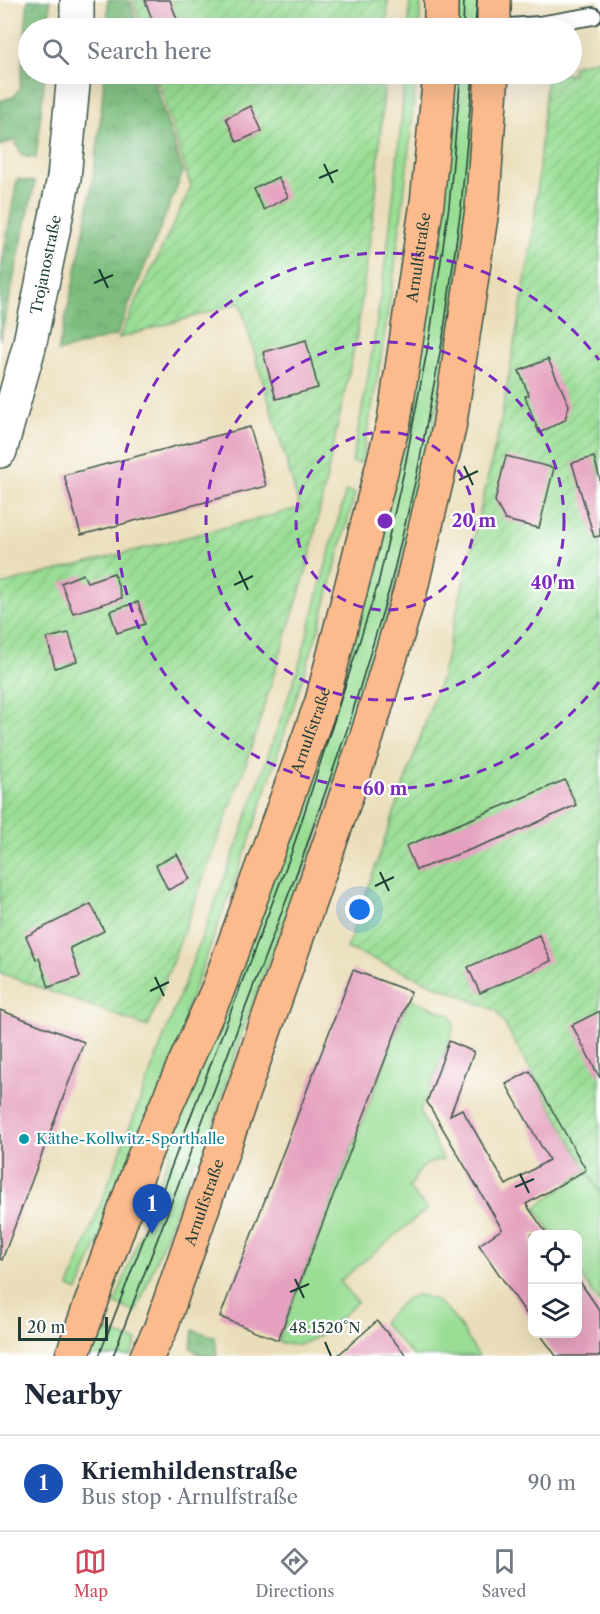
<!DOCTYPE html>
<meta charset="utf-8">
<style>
:root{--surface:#fff;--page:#f2f2f3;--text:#1f2937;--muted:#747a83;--line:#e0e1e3;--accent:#d1495b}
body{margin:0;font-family:"Libre Caslon Text",serif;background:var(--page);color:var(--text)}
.controls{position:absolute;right:18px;bottom:18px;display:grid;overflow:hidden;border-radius:12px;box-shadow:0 6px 24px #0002}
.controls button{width:54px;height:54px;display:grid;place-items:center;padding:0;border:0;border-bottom:2px solid var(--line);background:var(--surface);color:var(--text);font:30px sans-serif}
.scale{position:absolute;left:18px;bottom:15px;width:90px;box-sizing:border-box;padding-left:6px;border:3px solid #1f3d34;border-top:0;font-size:16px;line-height:21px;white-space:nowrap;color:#1f3d34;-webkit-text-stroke:4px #fff;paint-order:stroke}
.you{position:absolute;left:360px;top:910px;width:21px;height:21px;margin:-15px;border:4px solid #fff;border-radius:50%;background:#1a73e8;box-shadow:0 0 0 9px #1a73e833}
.badge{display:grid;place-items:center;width:39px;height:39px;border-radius:50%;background:var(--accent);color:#fff;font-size:20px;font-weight:700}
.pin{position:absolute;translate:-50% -50px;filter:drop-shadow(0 2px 3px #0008)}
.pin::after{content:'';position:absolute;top:32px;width:21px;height:18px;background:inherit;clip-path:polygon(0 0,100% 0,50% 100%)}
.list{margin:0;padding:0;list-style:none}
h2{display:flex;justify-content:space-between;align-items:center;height:78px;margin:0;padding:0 24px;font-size:26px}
h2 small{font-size:20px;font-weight:400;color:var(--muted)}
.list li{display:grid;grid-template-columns:39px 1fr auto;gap:18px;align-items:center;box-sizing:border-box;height:96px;padding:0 24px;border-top:2px solid var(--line)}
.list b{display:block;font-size:22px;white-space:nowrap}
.list p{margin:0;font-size:20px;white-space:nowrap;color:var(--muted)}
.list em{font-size:20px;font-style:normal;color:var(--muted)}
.icon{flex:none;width:33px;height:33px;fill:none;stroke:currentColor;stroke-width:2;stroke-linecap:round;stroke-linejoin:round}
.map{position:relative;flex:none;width:600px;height:1356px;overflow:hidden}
.search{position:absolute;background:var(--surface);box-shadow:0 6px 24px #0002;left:18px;right:18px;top:18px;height:66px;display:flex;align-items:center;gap:15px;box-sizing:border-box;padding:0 21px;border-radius:33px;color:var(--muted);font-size:22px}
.sheet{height:174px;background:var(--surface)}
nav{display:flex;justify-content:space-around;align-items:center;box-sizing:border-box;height:84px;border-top:2px solid var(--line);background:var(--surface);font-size:16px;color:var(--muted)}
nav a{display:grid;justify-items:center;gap:3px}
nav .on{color:var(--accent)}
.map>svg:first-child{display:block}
.grass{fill:#9ade95;stroke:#5c8e64;stroke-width:1.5}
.forest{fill:url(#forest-crowns);stroke:#4d7d59;stroke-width:1.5}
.garden{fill:url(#garden-furrows);stroke:#5c8e64;stroke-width:1.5}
.building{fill:#e5a1bf}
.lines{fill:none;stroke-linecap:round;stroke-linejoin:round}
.service-casing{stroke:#3d5548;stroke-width:20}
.minor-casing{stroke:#3d5548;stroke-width:36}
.primary-casing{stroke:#3d5548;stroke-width:36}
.service{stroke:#fff;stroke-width:16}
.minor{stroke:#fff;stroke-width:33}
.primary{stroke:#fbbb8d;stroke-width:33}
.tram{stroke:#1f3d34;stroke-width:1.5}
.ticks{fill:none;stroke:#1f3d34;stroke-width:2}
.ring{fill:none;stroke:#7b2cbf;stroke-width:3;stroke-dasharray:10 8}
.culture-dot{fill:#0f9aa8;stroke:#fff;stroke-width:2}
.labels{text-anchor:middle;stroke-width:4.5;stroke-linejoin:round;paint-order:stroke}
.street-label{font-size:15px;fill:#1f3d34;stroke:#fff}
.culture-label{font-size:15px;fill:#0d838f;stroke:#fff;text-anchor:start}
.ticks-label{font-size:15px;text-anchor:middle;fill:#1f3d34;stroke:#fff;stroke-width:4.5;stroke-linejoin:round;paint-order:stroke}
.centre{fill:#7b2cbf;stroke:#fff;stroke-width:3}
.ring-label{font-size:18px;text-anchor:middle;font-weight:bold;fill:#7b2cbf;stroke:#fff;stroke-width:4.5;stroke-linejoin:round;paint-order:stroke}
</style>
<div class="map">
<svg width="600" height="1356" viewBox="0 0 600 1356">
<defs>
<pattern id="forest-crowns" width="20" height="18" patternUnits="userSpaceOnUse" patternTransform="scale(1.5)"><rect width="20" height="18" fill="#7bbd7e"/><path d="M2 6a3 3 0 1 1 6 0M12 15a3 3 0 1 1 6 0" fill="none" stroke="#649b68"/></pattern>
<pattern id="garden-furrows" width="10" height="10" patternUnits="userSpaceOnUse" patternTransform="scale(1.5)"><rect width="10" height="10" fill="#9ade95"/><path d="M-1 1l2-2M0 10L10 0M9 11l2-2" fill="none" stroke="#84bf81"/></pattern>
</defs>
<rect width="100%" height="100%" fill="#fff"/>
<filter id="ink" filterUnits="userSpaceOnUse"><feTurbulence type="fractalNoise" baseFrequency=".0167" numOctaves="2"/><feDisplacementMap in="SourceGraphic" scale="12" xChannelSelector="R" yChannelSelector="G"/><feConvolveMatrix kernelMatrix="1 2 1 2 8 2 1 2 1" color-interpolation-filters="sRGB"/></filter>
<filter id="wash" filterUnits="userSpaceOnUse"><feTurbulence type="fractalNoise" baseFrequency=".008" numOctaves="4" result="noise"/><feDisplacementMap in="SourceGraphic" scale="24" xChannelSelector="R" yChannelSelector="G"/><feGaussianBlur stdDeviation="1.35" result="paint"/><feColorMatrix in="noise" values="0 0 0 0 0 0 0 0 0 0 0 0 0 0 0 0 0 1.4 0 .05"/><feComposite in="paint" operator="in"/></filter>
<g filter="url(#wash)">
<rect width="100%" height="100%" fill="#eadeba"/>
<g class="grass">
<path d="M410 0H421L419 28H409Z"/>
<path d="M456 0H481V28H454Z"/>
<path d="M405 74H416C405 205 388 334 361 463L352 462C378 333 395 205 405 74Z"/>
<path d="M452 74H480V81L451 338 424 475 377 660 308 861 249 1012 221 1099 204 1162 195 1159 136 1313 115 1303 171 1151 162 1147 330 721 370 582 397 469Z"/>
<path d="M346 491 355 493 319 628 248 845 185 1014 191 1017 78 1291 69 1287 238 842 298 669Z"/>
<path d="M414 1000 452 1016 454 1028 420 1112 443 1160C420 1163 419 1170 409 1189L427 1209 340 1281 357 1302C337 1320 308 1356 278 1341L407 1004Z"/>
<path d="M586 1170 600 1193V1304L578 1271V1234H553L535 1208Z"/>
<path d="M416 1295C447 1295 463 1333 479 1356H413L382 1322 406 1299Z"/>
<path d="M96 1327 137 1341 131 1356H88Z"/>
</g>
<g class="forest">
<path d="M28 0H50L49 28H28V74H45L36 158 22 156 14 140 0 146V101L15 96 20 87Z"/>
<path d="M108 0H130L138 28H107Z"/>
<path d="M104 74H152L183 172 117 335 58 352C79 260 99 168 104 74Z"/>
<path d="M17 179 35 182 0 340V276Z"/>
<path d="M193 1330 215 1337 217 1356H201L191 1348Z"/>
</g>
<g class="garden">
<path d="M133 0H388L387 28H142Z"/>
<path d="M600 59V1193L497 1011 347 948 442 675 501 421 533 236 547 74H572V66Z"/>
<path d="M156 74H385L376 194 357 334 308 565 247 761 148 1027 0 973V585L300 508 240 303 119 338 191 187Z"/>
</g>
<g id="blocks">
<g class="building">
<path d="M145 0H170L180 28H155Z"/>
<path d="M251 106 262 131 237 142 226 118Z"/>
<path d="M278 177 288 197 264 210 254 189Z"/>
<path d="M306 340 318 388 276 399 263 352Z"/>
<path d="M548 359 569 405 565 420 539 433 525 396 529 395 519 371Z"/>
<path d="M250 427 266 486 81 535 64 475Z"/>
<path d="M506 456 554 468 539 528 505 520 495 501Z"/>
<path d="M594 457 600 479V536L594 537 572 463Z"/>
<path d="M114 573 122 598 73 613 61 583 83 574 87 582Z"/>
<path d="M138 602 145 624 117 633 110 611Z"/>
<path d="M69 633 77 661 55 668 47 638Z"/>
<path d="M565 780 576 805 514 833 416 870 406 846Z"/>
<path d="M177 854 190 879 168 890 156 865Z"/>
<path d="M91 904 104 931 70 948 80 977 49 987 39 958 36 959 26 936Z"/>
<path d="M539 935 551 961 480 993 468 967Z"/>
<path d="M353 970 411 992 278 1340 220 1317Z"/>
<path d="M0 1010 84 1042 2 1260 0 1259Z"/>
<path d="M600 1011V1078L572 1025Z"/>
<path d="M449 1041 474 1052 450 1115 462 1109 506 1185 549 1160 506 1084 530 1071 586 1170 526 1204 547 1234H532V1322L479 1245 502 1229 427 1102Z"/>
<path d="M578 1279 600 1311V1356H556L540 1334H578Z"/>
<path d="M377 1321 407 1356H337Z"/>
</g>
</g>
</g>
<g filter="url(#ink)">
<use href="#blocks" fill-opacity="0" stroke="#3d5548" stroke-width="1.5"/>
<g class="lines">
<g class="service-casing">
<path id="service" d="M494 28 539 25 593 16"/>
</g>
<g class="minor-casing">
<g id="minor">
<path d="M77 28V0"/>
<path id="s1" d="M0 451 29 347 64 178 74 74"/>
</g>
</g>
<g class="primary-casing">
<g id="primary">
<path d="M441 28V0"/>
<path d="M494 28V0"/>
<path id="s2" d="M72 1356 146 1151 218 989 322 701 394 421 427 203 440 74"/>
<path id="s3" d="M147 1356 160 1330 367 736 410 592 449 428 482 210 492 74"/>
</g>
</g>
<use href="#service" class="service"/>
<use href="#minor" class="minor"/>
<use href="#primary" class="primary"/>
<g class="tram">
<path d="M463 28 464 0"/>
<path d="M475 28 477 0"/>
<path d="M99 1356 291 854 378 584 404 471 430 335 449 206 461 74"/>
<path d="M113 1356 302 859 348 727 390 587 417 474 443 337 461 207 473 74"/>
</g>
</g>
</g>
<path class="ticks" d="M324 164 333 183M319 178 338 170M99 269 108 288M94 283 113 275M464 466 473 485M459 480 478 471M239 571 248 590M234 585 253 576M380 872 389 891M375 886 394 877M155 977 164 996M150 991 169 982M520 1174 529 1193M515 1187 534 1179M295 1279 304 1298M290 1292 309 1284M325 1342 331 1356"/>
<g class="ring">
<circle cx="385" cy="521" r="89"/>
<circle cx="385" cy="521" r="179"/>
<path d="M599 682A268 268 0 1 1 599 360"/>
</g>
<circle class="culture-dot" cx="24" cy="1139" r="6"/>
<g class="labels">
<g class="street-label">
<text dy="5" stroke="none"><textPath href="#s2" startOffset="1156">Arnulfstraße</textPath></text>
<text dy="5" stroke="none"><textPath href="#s1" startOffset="192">Trojanostraße</textPath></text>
<text dy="5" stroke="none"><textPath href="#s2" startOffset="670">Arnulfstraße</textPath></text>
<text dy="5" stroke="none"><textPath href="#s3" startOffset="164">Arnulfstraße</textPath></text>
</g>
<g class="culture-label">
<text x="36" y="1144">Käthe-Kollwitz-Sporthalle</text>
</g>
</g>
<g class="ticks-label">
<text x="325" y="1333">48.1520°N</text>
</g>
<circle cx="385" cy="521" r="9" class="centre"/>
<g class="ring-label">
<text x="474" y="527">20 m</text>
<text x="553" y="589">40 m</text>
<text x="385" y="795">60 m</text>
</g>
</svg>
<div class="controls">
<button><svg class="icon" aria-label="locate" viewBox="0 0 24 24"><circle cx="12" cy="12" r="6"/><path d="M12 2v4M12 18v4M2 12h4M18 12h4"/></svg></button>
<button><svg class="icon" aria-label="layers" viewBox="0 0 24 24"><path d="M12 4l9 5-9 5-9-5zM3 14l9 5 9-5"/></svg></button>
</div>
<div class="scale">20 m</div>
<div class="you"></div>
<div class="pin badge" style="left:152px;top:1234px;background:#1a4fb4">1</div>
<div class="search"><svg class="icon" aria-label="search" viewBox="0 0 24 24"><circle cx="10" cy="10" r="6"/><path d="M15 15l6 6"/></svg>Search here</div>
</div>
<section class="sheet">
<h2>Nearby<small></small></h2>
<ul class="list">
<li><span class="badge" style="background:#1a4fb4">1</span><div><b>Kriemhildenstraße</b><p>Bus stop · Arnulfstraße</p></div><em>90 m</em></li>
</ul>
</section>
<nav>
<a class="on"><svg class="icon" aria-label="map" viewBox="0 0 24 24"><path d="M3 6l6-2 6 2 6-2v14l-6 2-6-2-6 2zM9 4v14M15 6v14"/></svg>Map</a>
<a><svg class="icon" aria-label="directions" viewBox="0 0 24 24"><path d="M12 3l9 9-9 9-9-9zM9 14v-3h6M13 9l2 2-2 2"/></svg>Directions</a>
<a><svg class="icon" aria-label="saved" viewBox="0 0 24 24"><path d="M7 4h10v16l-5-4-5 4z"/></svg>Saved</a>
</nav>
